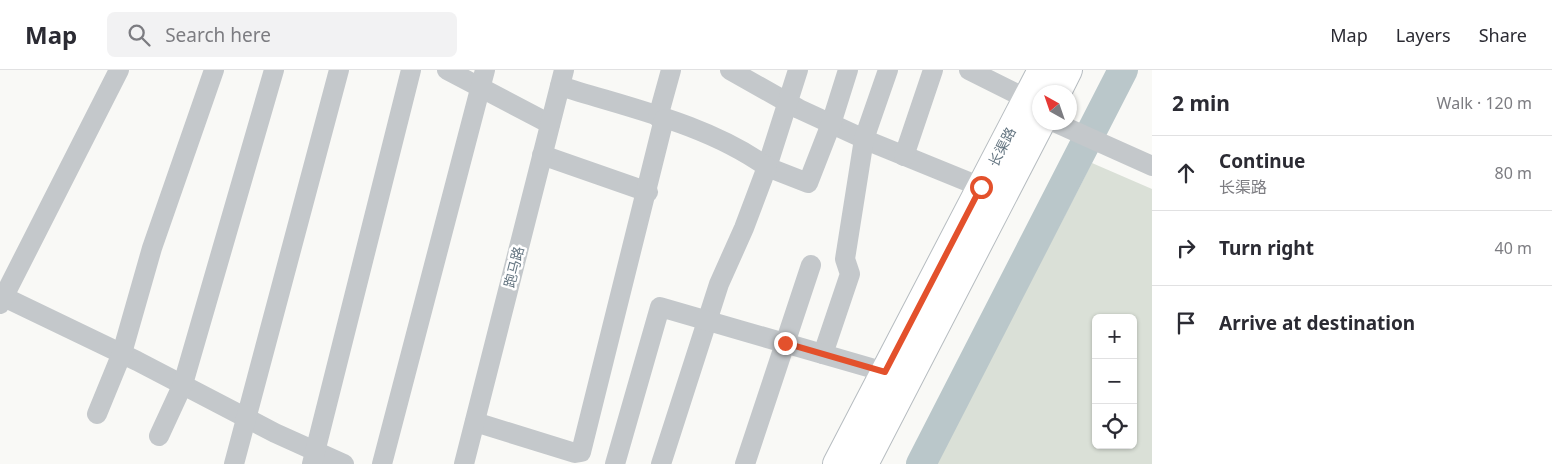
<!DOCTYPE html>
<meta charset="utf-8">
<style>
:root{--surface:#fff;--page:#f2f2f3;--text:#2b2b33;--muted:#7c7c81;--line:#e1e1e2}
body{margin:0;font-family:"Noto Sans","Noto Sans SC",sans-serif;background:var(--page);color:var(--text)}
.controls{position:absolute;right:15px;bottom:15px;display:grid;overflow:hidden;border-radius:8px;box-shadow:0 1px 4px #0004}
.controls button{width:45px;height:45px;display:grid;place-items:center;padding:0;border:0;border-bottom:1px solid var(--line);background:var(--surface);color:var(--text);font:25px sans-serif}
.compass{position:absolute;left:1032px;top:15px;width:45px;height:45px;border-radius:50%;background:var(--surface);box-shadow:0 1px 4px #0004;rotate:320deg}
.stop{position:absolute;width:15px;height:15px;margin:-11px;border:4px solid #e3512c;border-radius:50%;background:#fff}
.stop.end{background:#e3512c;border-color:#fff;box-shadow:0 1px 5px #0008}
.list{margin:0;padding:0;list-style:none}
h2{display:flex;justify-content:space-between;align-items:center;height:65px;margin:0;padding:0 20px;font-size:21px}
h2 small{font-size:16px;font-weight:400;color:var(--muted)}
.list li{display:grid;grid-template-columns:32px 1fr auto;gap:15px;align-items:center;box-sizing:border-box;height:75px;padding:0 20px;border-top:1px solid var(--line)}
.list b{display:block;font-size:19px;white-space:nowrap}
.list p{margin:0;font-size:16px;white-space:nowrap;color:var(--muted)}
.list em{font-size:16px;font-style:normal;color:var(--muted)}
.icon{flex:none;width:28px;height:28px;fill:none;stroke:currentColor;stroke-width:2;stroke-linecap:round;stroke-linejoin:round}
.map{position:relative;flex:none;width:1152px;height:394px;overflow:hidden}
header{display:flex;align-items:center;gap:30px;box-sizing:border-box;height:70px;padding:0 25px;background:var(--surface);border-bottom:1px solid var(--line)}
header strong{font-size:24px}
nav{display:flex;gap:28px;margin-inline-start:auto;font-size:18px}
.search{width:350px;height:45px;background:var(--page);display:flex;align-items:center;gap:12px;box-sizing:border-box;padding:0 18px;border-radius:8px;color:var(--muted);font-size:19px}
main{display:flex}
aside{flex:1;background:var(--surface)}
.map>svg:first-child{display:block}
.green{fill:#dae0d7;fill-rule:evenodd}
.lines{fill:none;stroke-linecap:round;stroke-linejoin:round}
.river{stroke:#bac7ca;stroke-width:30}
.secondary-casing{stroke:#b6bcc0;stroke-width:30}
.street{stroke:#c4c8cb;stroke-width:20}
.secondary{stroke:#fff;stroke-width:28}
.route{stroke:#e3512c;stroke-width:6}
.labels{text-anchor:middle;stroke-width:5;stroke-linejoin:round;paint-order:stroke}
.street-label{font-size:14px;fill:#647581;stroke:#fff}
</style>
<header>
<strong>Map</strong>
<div class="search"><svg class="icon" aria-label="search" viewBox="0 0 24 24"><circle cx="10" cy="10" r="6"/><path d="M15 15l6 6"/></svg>Search here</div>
<nav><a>Map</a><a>Layers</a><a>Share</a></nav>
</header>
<main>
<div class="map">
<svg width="1152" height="394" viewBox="0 0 1152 394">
<rect width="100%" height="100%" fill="#f9f9f6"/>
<path class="green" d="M1092 93 1152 119V394H936ZM1096 248H1133V375H1096Z"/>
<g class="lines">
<path class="river" d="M921 394 1123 0"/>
<g class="secondary-casing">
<g id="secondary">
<path d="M1057 22 1068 0"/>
<path d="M837 394 1042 0"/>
<path d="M864 394 1041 52"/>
</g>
</g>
<g class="street">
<path d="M447 0 550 54"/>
<path d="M730 0 799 39 873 73 981 117"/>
<path d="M798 0 767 97 808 113 831 54 848 0"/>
<path d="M969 0 1027 29"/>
<path d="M560 16C629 38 707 54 767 97L744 158 719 214 661 394"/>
<path d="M658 47 671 0"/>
<path d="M1054 52 1152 96"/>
<path d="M542 85 648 122"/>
<path d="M904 86 933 0"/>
<path d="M4 227 137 291 275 363 344 394"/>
<path d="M0 234 119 0"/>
<path d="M823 284 850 204 845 189 864 69 888 0"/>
<path d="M97 344 122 283 152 178 214 0"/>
<path d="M475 352 575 383 581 382 664 49"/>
<path d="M159 366 183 314 274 0"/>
<path d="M234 394 339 0"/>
<path d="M312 394 411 0"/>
<path d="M382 394 485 0"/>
<path d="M464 394 564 0"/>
<path d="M615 394 660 237 885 302"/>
<path d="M745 394 811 195"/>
</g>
<use href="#secondary" class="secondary"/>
</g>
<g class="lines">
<path class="route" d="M785 273 885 302 981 117"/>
</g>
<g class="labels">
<g class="street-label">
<text transform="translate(1002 77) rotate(-63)" y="5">长渠路</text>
<text transform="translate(514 197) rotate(-76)" y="5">跑马路</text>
</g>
</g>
</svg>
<div class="controls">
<button>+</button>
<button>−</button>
<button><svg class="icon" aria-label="locate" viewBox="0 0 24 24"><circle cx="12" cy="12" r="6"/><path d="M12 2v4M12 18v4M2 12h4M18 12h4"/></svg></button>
</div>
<svg class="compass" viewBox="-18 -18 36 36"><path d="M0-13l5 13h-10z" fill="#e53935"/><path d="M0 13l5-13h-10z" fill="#7c7c81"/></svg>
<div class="stop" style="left:981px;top:117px"></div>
<div class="stop end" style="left:785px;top:273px"></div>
</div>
<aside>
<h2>2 min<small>Walk · 120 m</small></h2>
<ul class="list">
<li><svg class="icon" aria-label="ahead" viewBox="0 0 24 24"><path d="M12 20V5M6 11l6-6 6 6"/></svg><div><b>Continue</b><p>长渠路</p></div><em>80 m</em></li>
<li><svg class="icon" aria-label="right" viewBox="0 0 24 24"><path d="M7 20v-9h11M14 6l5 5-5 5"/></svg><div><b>Turn right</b></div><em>40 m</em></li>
<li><svg class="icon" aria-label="arrive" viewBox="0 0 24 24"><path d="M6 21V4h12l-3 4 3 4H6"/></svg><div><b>Arrive at destination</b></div></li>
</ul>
</aside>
</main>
